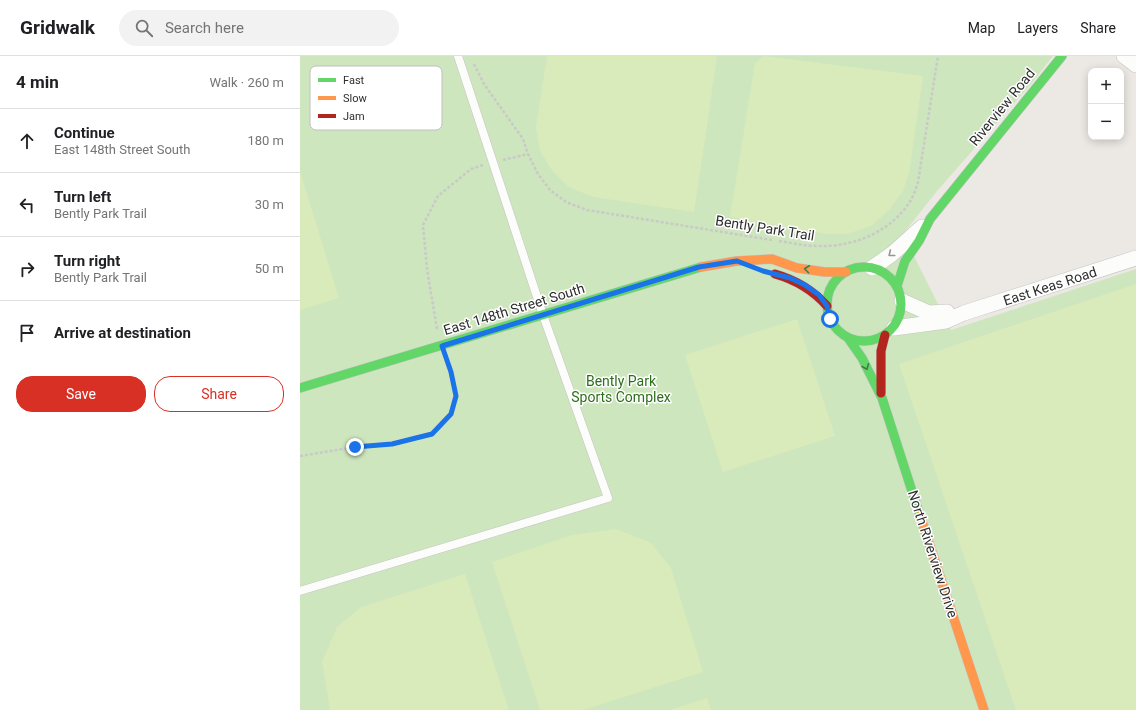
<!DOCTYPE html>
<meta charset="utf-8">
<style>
:root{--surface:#fff;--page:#f2f2f2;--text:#202124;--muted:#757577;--line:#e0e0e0;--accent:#d93025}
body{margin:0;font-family:Roboto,sans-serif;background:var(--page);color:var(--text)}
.controls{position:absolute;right:12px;top:12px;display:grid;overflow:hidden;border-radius:8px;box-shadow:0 2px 10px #0003}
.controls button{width:36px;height:36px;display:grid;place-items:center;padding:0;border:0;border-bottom:1px solid var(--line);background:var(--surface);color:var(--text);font:20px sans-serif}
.stop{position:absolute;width:12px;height:12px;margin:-9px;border:3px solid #1a73e8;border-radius:50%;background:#fff}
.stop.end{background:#1a73e8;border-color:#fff;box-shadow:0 1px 4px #0008}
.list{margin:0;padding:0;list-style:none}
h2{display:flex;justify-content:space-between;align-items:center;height:52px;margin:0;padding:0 16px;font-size:17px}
h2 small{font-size:13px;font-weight:400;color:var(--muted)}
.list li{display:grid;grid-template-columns:26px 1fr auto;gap:12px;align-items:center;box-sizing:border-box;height:64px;padding:0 16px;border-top:1px solid var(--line)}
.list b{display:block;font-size:15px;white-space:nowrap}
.list p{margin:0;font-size:13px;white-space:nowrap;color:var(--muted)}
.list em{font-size:13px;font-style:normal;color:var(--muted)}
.actions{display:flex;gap:8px;padding:12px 16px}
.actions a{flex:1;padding:9px 0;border:1px solid var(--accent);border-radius:16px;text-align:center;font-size:14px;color:var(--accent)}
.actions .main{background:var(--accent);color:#fff}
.icon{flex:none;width:22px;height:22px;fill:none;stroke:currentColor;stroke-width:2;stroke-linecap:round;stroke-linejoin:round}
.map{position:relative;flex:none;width:836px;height:654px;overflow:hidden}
header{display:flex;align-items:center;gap:24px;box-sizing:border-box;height:56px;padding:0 20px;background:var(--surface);border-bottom:1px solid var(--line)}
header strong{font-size:19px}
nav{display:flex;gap:22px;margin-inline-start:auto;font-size:14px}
.search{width:280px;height:36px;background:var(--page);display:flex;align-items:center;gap:10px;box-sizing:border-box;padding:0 14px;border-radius:22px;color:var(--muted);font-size:15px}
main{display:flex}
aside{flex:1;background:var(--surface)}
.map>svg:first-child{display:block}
.green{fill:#cee6be}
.pitch{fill:#d9eabb}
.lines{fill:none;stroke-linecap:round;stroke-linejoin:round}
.lane-casing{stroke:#c5c4c5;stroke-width:9}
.street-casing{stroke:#c5c4c5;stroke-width:16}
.fast-casing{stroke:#c5c4c5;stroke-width:10}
.slow-casing{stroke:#c5c4c5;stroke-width:10}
.jam-casing{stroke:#c5c4c5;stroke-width:10}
.path{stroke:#c9c9c8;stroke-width:2.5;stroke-dasharray:3 2;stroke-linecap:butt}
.lane{stroke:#fcfcfb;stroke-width:8}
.street{stroke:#fcfcfb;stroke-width:15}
.fast{stroke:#63d668;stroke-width:9}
.slow{stroke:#ff974d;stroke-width:9}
.jam{stroke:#b3261e;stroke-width:9}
.oneway{stroke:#959594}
.oneway2{stroke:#467a48}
.route{stroke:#1a73e8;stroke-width:5}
.labels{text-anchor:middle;stroke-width:3;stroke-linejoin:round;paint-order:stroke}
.street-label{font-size:14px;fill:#2e2e2e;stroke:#fff}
.park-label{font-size:14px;fill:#2c6e1b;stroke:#fff}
.key{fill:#fff;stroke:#c0c0c0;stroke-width:1}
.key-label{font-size:11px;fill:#2e2e2e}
</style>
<header>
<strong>Gridwalk</strong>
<div class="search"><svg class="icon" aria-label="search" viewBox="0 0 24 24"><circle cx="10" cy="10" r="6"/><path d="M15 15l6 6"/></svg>Search here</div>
<nav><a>Map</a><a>Layers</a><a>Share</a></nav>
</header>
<main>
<aside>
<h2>4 min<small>Walk · 260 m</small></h2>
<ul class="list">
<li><svg class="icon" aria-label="ahead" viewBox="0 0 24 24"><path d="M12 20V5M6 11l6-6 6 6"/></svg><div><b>Continue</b><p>East 148th Street South</p></div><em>180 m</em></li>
<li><svg class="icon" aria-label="left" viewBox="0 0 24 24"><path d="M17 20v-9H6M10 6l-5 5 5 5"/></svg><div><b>Turn left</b><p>Bently Park Trail</p></div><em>30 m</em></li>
<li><svg class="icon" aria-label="right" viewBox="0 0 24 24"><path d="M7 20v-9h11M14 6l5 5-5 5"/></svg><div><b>Turn right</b><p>Bently Park Trail</p></div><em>50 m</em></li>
<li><svg class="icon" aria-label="arrive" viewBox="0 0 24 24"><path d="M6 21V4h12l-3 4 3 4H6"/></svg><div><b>Arrive at destination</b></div></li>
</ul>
<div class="actions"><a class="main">Save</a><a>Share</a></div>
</aside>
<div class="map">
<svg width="836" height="654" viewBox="0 0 836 654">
<rect width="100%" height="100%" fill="#ece8e4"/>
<path class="green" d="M0 0H753L731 28 637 135 603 178 651 274 836 213V654H0Z"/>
<g class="pitch">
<path d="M247 0H416L417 2 394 156 293 141 269 131 253 116 240 95 236 71Z"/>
<path d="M464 0 623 20 609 117 603 135 589 154 571 170 547 178H527L430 161 455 7Z"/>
<path d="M0 115 39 242 0 254Z"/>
<path d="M836 228V654H716L599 308Z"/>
<path d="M497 263 535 380 423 416 385 299Z"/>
<path d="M316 473 351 487 371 512 403 616 283 654H240L192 506 272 479Z"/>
<path d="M165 518 209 654H30L22 606 37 571 61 551Z"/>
<path d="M407 642 411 654H370Z"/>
</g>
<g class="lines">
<g class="lane-casing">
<path id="lane" d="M0 535 308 442 243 259 158 0"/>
</g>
<g class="street-casing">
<g id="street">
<path d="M824 0 836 9"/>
<path d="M572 212 592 198 622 171"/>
<path d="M602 245 629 257 647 256"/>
<path d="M594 272 646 265 664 257 836 202"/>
</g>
</g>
<g class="fast-casing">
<g id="fast">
<circle cx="564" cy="248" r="37"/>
<path d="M597 230 605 205 619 185 630 163 762 0"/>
<path d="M548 282 562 302 582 342 620 460"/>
<path d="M0 332 401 211"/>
</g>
</g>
<g class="slow-casing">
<g id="slow">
<path d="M401 211 437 205 472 203 497 212 525 216H546"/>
<path d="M620 460 684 654"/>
</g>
</g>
<g class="jam-casing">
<g id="jam">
<path d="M475 218C496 224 512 233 527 250"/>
<path d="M581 337V295L585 279"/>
</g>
</g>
<g class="path">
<path d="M174 8 184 28 223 83 228 98 238 118 250 134 266 146 287 154 472 184"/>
<path d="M203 104 228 98"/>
<path d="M479 185C492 187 505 190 519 190 555 191 592 175 611 144 614 139 616 132 618 126L638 0"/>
<path d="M137 273 127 213 123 169 138 140 171 113 183 109"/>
<path d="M0 400 55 391 92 388 132 378 151 358 156 340 148 306"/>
</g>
<use href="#lane" class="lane"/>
<use href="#street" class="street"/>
<use href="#fast" class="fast"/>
<use href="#slow" class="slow"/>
<use href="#jam" class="jam"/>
</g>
<defs><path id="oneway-chevron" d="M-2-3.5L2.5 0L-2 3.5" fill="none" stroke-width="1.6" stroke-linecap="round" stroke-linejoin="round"/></defs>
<use class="oneway" href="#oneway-chevron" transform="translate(591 198) rotate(141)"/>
<g class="oneway2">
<use href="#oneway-chevron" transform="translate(507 213) rotate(-173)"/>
<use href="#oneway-chevron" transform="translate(566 311) rotate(67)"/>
</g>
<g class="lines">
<path class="route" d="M55 391 92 388 132 378 151 358 156 340 151 316 142 290 399 211 437 205 463 215 490 222 505 229 519 239 527 250 530 263"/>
</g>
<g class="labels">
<g class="street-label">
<text transform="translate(702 51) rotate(-51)" y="5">Riverview Road</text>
<text transform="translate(465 172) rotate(9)" y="5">Bently Park Trail</text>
<text transform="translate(750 230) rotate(-18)" y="5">East Keas Road</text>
<text transform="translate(214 253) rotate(-17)" y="5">East 148th Street South</text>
<text transform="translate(633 498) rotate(72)" y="5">North Riverview Drive</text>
</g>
<g class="park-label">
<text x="321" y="330">Bently Park<tspan x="321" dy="16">Sports Complex</tspan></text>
</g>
</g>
<rect x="10" y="10" width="132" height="64" rx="6" class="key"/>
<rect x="18" y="22" width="18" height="4" fill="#63d668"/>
<rect x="18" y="40" width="18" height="4" fill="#ff974d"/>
<rect x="18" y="58" width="18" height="4" fill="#b3261e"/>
<g class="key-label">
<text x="43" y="28">Fast</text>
<text x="43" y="46">Slow</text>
<text x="43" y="64">Jam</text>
</g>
</svg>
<div class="controls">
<button>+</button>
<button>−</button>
</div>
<div class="stop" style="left:530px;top:263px"></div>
<div class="stop end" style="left:55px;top:391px"></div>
</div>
</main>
